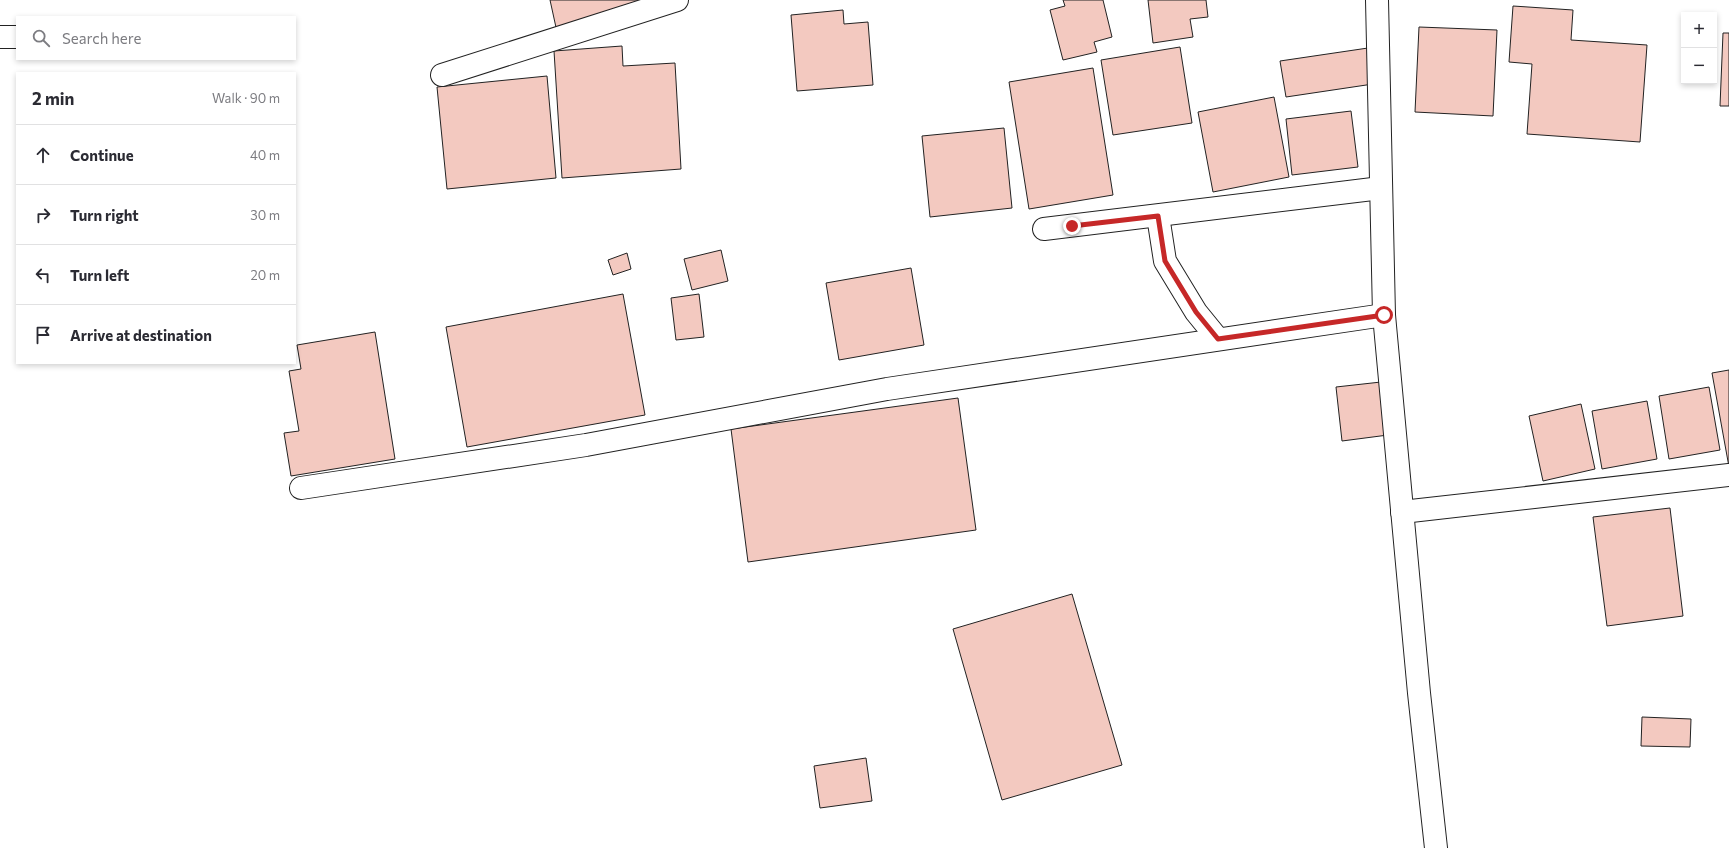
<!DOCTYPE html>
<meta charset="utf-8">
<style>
:root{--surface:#fff;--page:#f7f7f7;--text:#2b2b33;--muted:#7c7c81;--line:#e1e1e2}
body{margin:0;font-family:Commissioner,sans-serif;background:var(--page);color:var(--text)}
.controls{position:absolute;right:12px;top:12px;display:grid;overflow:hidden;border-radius:0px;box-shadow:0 2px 6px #0003}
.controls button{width:36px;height:36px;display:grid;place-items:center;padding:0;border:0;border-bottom:1px solid var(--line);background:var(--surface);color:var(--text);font:20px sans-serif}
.stop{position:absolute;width:12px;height:12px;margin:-9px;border:3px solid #c62828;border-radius:50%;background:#fff}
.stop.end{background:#c62828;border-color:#fff;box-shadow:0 1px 4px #0008}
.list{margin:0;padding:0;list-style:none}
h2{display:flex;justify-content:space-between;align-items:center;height:52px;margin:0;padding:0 16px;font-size:17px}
h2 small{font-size:13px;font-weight:400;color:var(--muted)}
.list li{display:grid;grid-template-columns:26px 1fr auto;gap:12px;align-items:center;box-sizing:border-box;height:60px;padding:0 16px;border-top:1px solid var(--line)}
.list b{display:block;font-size:15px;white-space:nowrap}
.list em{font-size:13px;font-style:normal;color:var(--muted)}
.icon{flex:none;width:22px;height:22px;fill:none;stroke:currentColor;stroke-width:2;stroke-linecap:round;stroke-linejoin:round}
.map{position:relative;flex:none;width:1729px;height:848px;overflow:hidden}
.search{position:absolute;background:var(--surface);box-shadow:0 2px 6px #0003;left:16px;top:16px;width:280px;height:44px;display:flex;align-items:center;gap:10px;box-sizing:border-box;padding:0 14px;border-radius:0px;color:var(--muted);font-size:15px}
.panel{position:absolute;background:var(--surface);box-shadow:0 2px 6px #0003;left:16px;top:72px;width:280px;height:292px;border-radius:0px}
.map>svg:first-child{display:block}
.building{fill:#f3c9c0;stroke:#222}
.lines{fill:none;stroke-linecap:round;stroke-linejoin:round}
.minor-casing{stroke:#222;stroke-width:24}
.minor{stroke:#fff;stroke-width:22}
.route{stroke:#c62828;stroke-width:5}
</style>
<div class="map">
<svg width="1729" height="848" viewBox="0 0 1729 848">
<rect width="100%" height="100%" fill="#fff"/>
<g class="building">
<path d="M550 0H654L557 32Z"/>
<path d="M1063 0H1103L1112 37 1094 42 1097 52 1063 60 1050 10 1065 6Z"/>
<path d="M1148 0H1206L1208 17 1190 19 1193 37 1153 43Z"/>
<path d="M1513 6 1573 10 1571 40 1647 45 1640 142 1527 134 1532 64 1509 62Z"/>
<path d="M843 10 844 24 868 22 873 85 797 91 791 15Z"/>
<path d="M1419 27 1497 30 1493 116 1415 112Z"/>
<path d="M1723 33H1729V106H1720Z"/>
<path d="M622 46 623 66 675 63 681 169 562 178 554 51Z"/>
<path d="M1180 47 1192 123 1113 135 1101 60Z"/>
<path d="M1368 48 1373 84 1286 97 1280 61Z"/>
<path d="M1093 68 1113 195 1029 209 1009 82Z"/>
<path d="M547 76 556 178 447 189 437 87Z"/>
<path d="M1274 97 1289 177 1213 192 1198 112Z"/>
<path d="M1351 111 1358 167 1292 175 1286 119Z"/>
<path d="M1004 128 1012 208 930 217 922 136Z"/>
<path d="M721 250 728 281 692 290 684 259Z"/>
<path d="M627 253 631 269 613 275 608 260Z"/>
<path d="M911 268 924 345 839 360 826 283Z"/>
<path d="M623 294 645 415 467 447 446 327Z"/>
<path d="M699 294 704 337 676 340 671 298Z"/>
<path d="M375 332 395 459 291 476 284 433 299 431 289 371 301 369 297 345Z"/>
<path d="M1729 370V467L1712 373Z"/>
<path d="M1381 382 1388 435 1342 441 1336 387Z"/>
<path d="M1709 387 1720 450 1669 459 1659 396Z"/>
<path d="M958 398 976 530 748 562 731 429Z"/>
<path d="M1647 401 1657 459 1602 469 1592 411Z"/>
<path d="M1581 404 1595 469 1543 481 1529 416Z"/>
<path d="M1670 508 1683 616 1607 626 1593 517Z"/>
<path d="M1072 594 1122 765 1002 800 953 629Z"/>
<path d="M1642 717 1691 719 1690 747 1641 746Z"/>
<path d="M866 758 872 801 820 808 814 766Z"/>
</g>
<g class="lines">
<g class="minor-casing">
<g id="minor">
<path d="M1377 0 1384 315 1419 693 1436 848"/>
<path d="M0 37H17"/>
<path d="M442 75 677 0"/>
<path d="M1158 216 1165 261 1196 312 1218 339"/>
<path d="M1044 229 1381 188"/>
<path d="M301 488 586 445 887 389 1384 315"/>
<path d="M1402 512 1729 475"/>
</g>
</g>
<use href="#minor" class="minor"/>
</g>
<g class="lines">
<path class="route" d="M1072 226 1158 216 1165 261 1196 312 1218 339 1384 315"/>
</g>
</svg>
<div class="controls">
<button>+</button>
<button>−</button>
</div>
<div class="stop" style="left:1384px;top:315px"></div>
<div class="stop end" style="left:1072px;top:226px"></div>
<div class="search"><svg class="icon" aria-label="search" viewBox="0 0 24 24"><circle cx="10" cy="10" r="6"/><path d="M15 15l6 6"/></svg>Search here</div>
<section class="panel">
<h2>2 min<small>Walk · 90 m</small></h2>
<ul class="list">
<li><svg class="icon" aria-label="ahead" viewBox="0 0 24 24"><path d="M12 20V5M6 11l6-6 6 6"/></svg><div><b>Continue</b></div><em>40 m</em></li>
<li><svg class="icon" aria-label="right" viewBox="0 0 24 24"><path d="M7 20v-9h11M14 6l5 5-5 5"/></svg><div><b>Turn right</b></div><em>30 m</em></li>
<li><svg class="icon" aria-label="left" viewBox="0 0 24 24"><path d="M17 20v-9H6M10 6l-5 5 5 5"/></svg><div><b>Turn left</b></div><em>20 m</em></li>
<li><svg class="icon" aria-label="arrive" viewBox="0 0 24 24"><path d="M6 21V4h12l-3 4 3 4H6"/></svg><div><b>Arrive at destination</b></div></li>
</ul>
</section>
</div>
